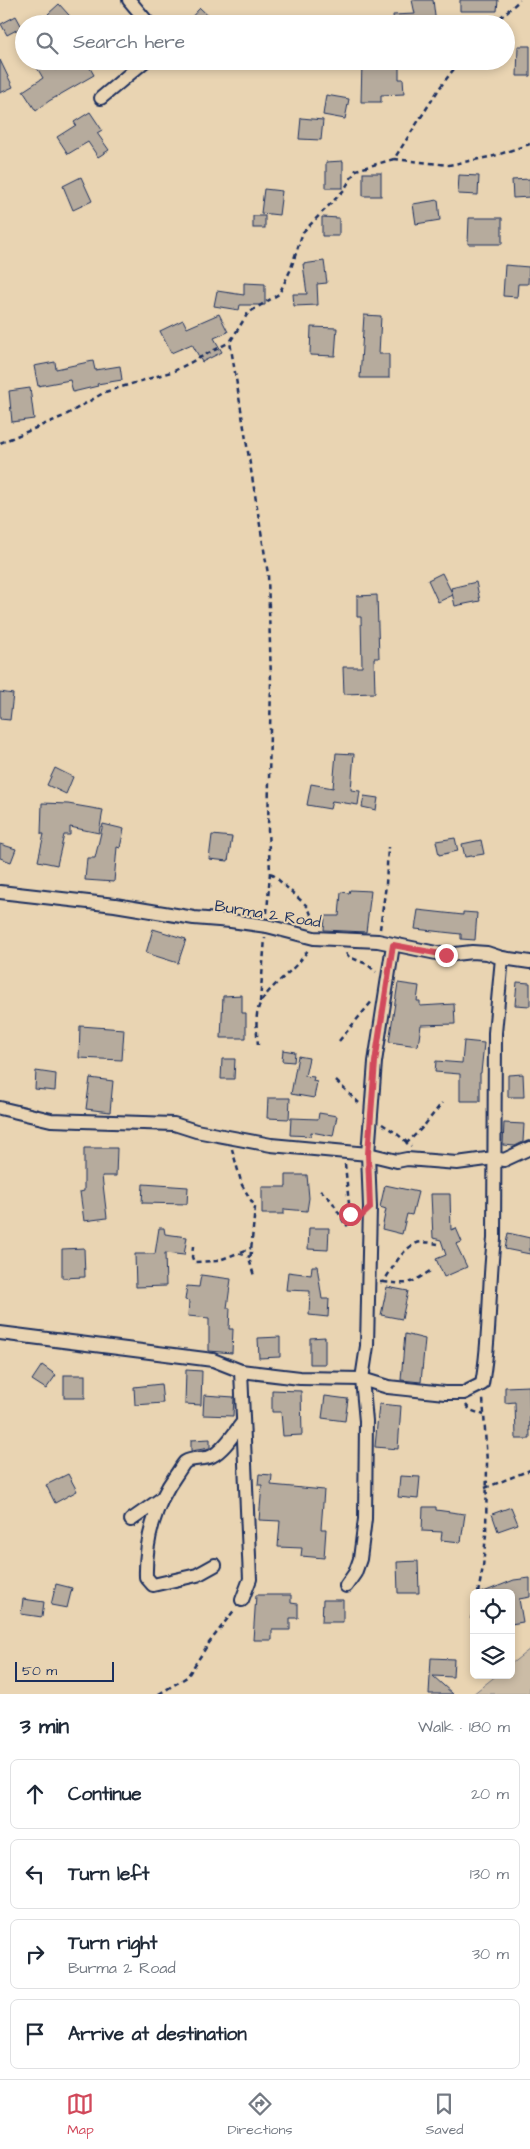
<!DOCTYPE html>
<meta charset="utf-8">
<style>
:root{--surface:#fff;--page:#f2f2f3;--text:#1f2937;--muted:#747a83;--line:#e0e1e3;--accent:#d1495b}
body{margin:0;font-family:"Architects Daughter",sans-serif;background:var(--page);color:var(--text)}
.controls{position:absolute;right:15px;bottom:15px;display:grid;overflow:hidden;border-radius:8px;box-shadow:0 2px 8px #0003}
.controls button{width:45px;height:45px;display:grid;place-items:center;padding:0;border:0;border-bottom:1px solid var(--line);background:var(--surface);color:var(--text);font:25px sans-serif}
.scale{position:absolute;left:15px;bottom:12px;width:99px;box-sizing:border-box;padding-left:5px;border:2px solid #1b2f5e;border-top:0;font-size:14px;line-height:18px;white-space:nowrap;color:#1b2f5e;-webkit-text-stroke:4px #e9d4b2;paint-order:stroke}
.stop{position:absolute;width:15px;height:15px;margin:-11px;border:4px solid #d1495b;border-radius:50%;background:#fff}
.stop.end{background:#d1495b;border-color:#fff;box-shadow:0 1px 5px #0008}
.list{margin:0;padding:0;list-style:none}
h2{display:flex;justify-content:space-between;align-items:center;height:65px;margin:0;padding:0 20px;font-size:21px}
h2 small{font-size:16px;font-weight:400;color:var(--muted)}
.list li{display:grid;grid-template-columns:32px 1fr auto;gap:15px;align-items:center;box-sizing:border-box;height:70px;margin:0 10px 10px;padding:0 10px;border:1px solid var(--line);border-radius:8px}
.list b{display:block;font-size:19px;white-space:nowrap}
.list p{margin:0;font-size:16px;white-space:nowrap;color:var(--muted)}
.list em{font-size:16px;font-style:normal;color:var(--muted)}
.icon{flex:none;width:28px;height:28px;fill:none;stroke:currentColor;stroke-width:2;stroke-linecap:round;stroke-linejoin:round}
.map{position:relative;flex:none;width:530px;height:1694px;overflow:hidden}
.search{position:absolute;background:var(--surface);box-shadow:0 2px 8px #0003;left:15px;right:15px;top:15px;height:55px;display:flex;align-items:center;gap:12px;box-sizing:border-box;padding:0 18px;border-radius:28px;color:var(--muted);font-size:19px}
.sheet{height:385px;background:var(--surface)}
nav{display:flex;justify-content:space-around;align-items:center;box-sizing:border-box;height:70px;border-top:1px solid var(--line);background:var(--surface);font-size:14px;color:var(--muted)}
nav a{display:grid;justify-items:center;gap:2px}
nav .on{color:var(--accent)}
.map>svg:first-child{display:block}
.green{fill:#cbbca6;stroke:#737682}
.building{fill:#b6ab9d;stroke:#1b2f5e}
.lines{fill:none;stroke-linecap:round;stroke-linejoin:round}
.minor-casing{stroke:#1b2f5e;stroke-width:16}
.path{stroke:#1b2f5e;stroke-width:2.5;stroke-dasharray:5 4;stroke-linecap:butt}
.minor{stroke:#e9d4b2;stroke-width:12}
.route{stroke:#d1495b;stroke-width:6}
.labels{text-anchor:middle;stroke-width:4;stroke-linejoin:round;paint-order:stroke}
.street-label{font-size:16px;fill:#1b2f5e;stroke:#e9d4b2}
</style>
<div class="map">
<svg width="530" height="1694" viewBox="0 0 530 1694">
<rect width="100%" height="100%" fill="#e9d4b2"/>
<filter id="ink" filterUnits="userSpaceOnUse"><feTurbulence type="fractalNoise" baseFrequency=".02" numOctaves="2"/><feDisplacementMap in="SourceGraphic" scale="10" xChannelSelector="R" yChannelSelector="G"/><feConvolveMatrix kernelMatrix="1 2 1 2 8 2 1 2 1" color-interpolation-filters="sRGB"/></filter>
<g filter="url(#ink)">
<path class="green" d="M530 1649V1694H473L497 1675H511V1664Z"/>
<g class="building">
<path d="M412 0H433L436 24H394L393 15 415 14Z"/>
<path d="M460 0H498L497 11H460Z"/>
<path d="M59 4 77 24H57L48 14Z"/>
<path d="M200 8 217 24H185Z"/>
<path d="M16 16 22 27 7 35 1 24Z"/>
<path d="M518 46H530V76H517Z"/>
<path d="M0 60 13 87 0 93Z"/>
<path d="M33 61H50L55 70 71 61 74 66 86 61 94 75 49 101 36 111 23 91 43 78Z"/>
<path d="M362 61H399V79H403L404 94 381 95V102H361Z"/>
<path d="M326 95 349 99 345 119 323 115Z"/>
<path d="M90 112 102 130 97 133 109 150 98 157 88 142 68 154 57 137 76 125 74 122Z"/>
<path d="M301 118 323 120 321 140 299 139Z"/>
<path d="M343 161V188H326V162Z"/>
<rect x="363" y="173" width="18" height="23"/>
<path d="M459 175 479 176 478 195 458 194Z"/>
<path d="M81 177 92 201 73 210 63 186Z"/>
<path d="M530 179V197L513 198 512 180Z"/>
<path d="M264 189 282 191 279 215 261 213Z"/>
<path d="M438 200 440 220 416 224 413 204Z"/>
<rect x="253" y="216" width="12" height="12"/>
<path d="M322 217 339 218V236H322Z"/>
<path d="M469 218H502V244H468Z"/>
<path d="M324 261 327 283 317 284 318 305 294 306 293 294H307L303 264Z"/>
<path d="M505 265 529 267 528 284H518L517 297 503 296Z"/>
<path d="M244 283 265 284V305H240L239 310 214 306 217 291 244 295Z"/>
<path d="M219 314 228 332 214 338 222 352 202 362 192 344 171 353 160 331 183 320 187 328Z"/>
<path d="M364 315 381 316 379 354H389V378H360Z"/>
<path d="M311 327 337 328 335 356 310 355Z"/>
<path d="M93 361 95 370 120 366 122 380 97 384 98 386 73 392 70 380 38 386 34 366 55 362 56 369Z"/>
<path d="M30 388 34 419 12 422 9 391Z"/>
<path d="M442 573 453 595 438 602 428 580Z"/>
<path d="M476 582 480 601 455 606 451 588Z"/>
<path d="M377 595 379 658H374L375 693 344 694 343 667H362L361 617H357V596Z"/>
<path d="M0 692 13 694 10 720 0 719Z"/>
<path d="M336 753 354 754 351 790 360 791 358 805 332 801 330 809 307 805 311 784 333 788Z"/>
<path d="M55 768 73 777 66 794 47 785Z"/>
<path d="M364 796 378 798 376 810 362 807Z"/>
<path d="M42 803 68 804 103 810 99 833 70 827V835H64L57 865 38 861 44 834H41Z"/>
<path d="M103 824 124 829 120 848 117 847 114 882 85 880 87 858H95Z"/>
<path d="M212 835 232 837 228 861 209 859Z"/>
<path d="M455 838 458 851 439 855 436 841Z"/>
<path d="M481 840 484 854 465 857 462 844Z"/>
<path d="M0 844 16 849 11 862 0 858Z"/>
<path d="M350 890 371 891 366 932 324 930 325 916H339L341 892 349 893Z"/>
<path d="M418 910 463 915V912L477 913 475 940 461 939V934L415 929Z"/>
<path d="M153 929 186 939 178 963 146 953Z"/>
<path d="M517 982 530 983V1006L515 1005Z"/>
<path d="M398 983 419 986 417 1001H420V1006L454 1004 455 1024 421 1025 418 1046 389 1042Z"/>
<path d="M242 995V1013H246V1038H221L223 996Z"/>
<path d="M80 1026 124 1029 122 1060 79 1058Z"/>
<path d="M464 1041 484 1043 481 1073H480V1101H460V1074L435 1072 436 1061 462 1063Z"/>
<path d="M283 1050 295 1052 294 1062 282 1061Z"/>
<path d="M298 1056 309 1058 305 1076 314 1077 313 1081 317 1082 314 1098 291 1094Z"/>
<path d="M222 1059H235L234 1079H221Z"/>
<path d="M36 1071 56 1074 55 1091 35 1089Z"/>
<path d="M523 1074 524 1097H508V1075Z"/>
<path d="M90 1078 113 1081 110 1112 86 1109Z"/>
<path d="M268 1098H290L289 1119 267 1118Z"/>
<path d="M319 1113 337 1116 333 1136 311 1132V1136L290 1135 291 1118 318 1119Z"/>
<path d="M504 1123 524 1124 523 1142 515 1146 503 1145Z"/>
<path d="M84 1148H117L116 1176H102L107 1218 84 1221 80 1192 84 1191Z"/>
<path d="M286 1175H307L309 1198 307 1211 284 1209V1214H262V1187H286Z"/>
<path d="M143 1184 188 1187 187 1204 142 1203Z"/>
<path d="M385 1185 418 1192 412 1215 407 1214 402 1234 382 1229 386 1209 380 1207Z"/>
<path d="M431 1194H450L451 1230 456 1228 462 1242 456 1244 467 1267 444 1277 436 1259 446 1255 441 1240 433 1238Z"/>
<path d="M159 1228H164L165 1234 187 1237 184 1255 165 1253 166 1286 136 1287 135 1254H155Z"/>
<path d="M309 1228H329L328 1250 308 1249Z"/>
<path d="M508 1233 530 1238V1254L505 1249Z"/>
<path d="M84 1248 85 1277 62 1278V1249Z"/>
<path d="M312 1266H317L322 1299H329L328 1317 309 1315 310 1291 286 1290 288 1272 311 1275Z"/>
<path d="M201 1275 231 1279 227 1308H230L229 1329H233L232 1353 209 1351V1318L188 1316 189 1301 185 1300 187 1286 199 1287Z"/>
<path d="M387 1287 408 1291 402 1319 381 1315Z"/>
<path d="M405 1334 425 1339 421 1382 401 1380Z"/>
<path d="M280 1337V1357L259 1358 258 1338Z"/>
<path d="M325 1337V1364H310V1338Z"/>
<path d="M42 1365 56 1375 46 1389 32 1380Z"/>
<path d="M186 1370 202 1371 201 1405 185 1404Z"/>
<rect x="64" y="1375" width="21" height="23"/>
<path d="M161 1384 163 1403 135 1405 134 1387Z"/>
<path d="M529 1386 530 1439H516L515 1402 505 1403V1387Z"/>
<path d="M272 1390 301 1391 302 1435 283 1436 281 1412H272Z"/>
<path d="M204 1395 234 1397 233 1416 203 1415Z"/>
<path d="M325 1396 348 1399 345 1421 322 1418Z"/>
<path d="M379 1404 401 1406 398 1449 375 1447Z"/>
<path d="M210 1439V1448L191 1451V1440Z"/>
<path d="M68 1474 77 1491 55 1503 46 1485Z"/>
<path d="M259 1474 272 1475 271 1485 324 1490 321 1529H326L324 1558 301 1556 302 1548 278 1547 280 1521 259 1520 262 1485H258Z"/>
<path d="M400 1476 420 1477 418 1499 398 1497Z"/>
<path d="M423 1507H436V1510L465 1514 461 1542 441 1540 442 1532 422 1531Z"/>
<path d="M511 1507 518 1524 498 1531 492 1514Z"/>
<path d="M418 1561 419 1593H398L397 1562Z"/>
<path d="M530 1578V1597L519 1599 523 1622 511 1624V1593H481L514 1580Z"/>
<path d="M56 1584 72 1588 67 1608 51 1605Z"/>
<path d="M256 1595H291V1603L298 1604V1618H290V1630H272V1640H253Z"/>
<path d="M23 1599 44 1602 42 1617 21 1614Z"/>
<path d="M323 1600H343V1622H322Z"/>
<path d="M431 1658 454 1659 453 1677 433 1676 453 1694H429Z"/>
</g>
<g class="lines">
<g class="minor-casing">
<g id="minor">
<path d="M129 0 149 24"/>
<path d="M101 98 145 61"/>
<path d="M0 892 115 905 194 918 231 921 267 926 314 938 378 941 446 955 472 952 487 953 502 958 530 962"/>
<path d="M0 1108 51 1120 174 1124 196 1131 271 1145 368 1154 375 1062 393 945"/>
<path d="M0 1333 213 1360 241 1371 300 1378 362 1379 388 1387 445 1393H464L482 1384C491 1336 488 1287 494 1239L495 1033 502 958"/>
<path d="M241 1371 250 1579 242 1600"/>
<path d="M131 1520 161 1499"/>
<path d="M215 1565 197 1575 153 1585 146 1577C145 1541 155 1504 176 1475 179 1471 182 1465 185 1462 193 1457 204 1460 212 1456 225 1449 234 1433 243 1422"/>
<path d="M346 1586 355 1573 360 1559 365 1519 366 1421 362 1379 367 1346 370 1207 368 1154 397 1161 407 1159 457 1163 494 1158 504 1160 530 1148"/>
</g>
</g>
<g class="path">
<path d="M493 24 520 0"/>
<path d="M394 159 449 165 494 156 530 144"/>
<path d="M0 443 64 416 105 392 174 371 230 342"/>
<path d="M271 873 308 907 315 925"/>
<path d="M267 913 270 872 268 830 271 681 268 574 230 342 248 313 279 294 290 271 303 232 344 190 356 170 394 159 441 86 460 61"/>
<path d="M380 929 386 885 388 847"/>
<path d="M346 953 349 957 367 964 376 972"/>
<path d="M260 1002 265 938"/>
<path d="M339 1041 373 1000"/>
<path d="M258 1045C257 1033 254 1013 261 1002 272 983 296 971 309 948"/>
<path d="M336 1081 359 1103"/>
<path d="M382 1124 396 1133 411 1146"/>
<path d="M406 1144 423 1127 442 1103"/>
<path d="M232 1149 242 1185 255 1207 250 1262 254 1276"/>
<path d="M345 1164 350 1214 352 1221 358 1219"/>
<path d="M320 1190 332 1201 346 1226 352 1221"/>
<path d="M193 1246 192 1257 194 1262 217 1261 238 1253 250 1257"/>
<path d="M241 1252 251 1248"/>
<path d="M380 1282H383C393 1269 400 1250 417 1243 423 1241 432 1243 438 1244"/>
<path d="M383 1282C410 1284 407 1286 430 1271"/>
<path d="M466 1405 470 1410 484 1415"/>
<path d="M485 1488 530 1470"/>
<path d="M478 1593 483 1567 486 1534 487 1463 483 1398"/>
<path d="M471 1619 474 1609"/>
<path d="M159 1694 187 1677 209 1643 235 1609"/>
</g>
<use href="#minor" class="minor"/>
</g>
</g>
<g class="lines" filter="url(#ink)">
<path class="route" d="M350 1214 352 1221 357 1220 370 1208 368 1154 375 1062 393 945 446 955"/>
</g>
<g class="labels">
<g class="street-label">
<text transform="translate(268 913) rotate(9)" y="6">Burma 2 Road</text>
</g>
</g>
</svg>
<div class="controls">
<button><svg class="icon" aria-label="locate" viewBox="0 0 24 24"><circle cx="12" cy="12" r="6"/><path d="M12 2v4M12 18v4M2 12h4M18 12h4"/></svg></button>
<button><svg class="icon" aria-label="layers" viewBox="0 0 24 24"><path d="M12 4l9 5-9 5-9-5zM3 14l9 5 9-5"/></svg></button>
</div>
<div class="scale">50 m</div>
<div class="stop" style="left:350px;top:1214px"></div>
<div class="stop end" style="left:446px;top:955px"></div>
<div class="search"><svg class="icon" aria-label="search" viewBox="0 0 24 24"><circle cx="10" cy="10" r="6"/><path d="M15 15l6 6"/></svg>Search here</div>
</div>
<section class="sheet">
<h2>3 min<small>Walk · 180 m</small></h2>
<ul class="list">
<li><svg class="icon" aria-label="ahead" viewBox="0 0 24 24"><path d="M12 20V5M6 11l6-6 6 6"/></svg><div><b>Continue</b></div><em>20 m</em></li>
<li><svg class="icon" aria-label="left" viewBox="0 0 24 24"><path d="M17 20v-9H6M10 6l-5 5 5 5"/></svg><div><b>Turn left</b></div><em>130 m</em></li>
<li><svg class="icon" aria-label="right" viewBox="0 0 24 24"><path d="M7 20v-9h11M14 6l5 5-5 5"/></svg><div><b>Turn right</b><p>Burma 2 Road</p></div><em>30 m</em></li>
<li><svg class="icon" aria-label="arrive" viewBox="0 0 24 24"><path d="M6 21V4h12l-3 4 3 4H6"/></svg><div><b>Arrive at destination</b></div></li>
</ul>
</section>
<nav>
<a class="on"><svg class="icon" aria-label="map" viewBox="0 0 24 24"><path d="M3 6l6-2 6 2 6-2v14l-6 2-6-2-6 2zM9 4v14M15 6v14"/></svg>Map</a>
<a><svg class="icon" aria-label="directions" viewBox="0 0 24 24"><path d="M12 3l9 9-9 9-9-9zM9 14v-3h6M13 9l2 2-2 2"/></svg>Directions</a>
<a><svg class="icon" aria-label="saved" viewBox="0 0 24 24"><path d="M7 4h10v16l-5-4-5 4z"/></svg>Saved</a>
</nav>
